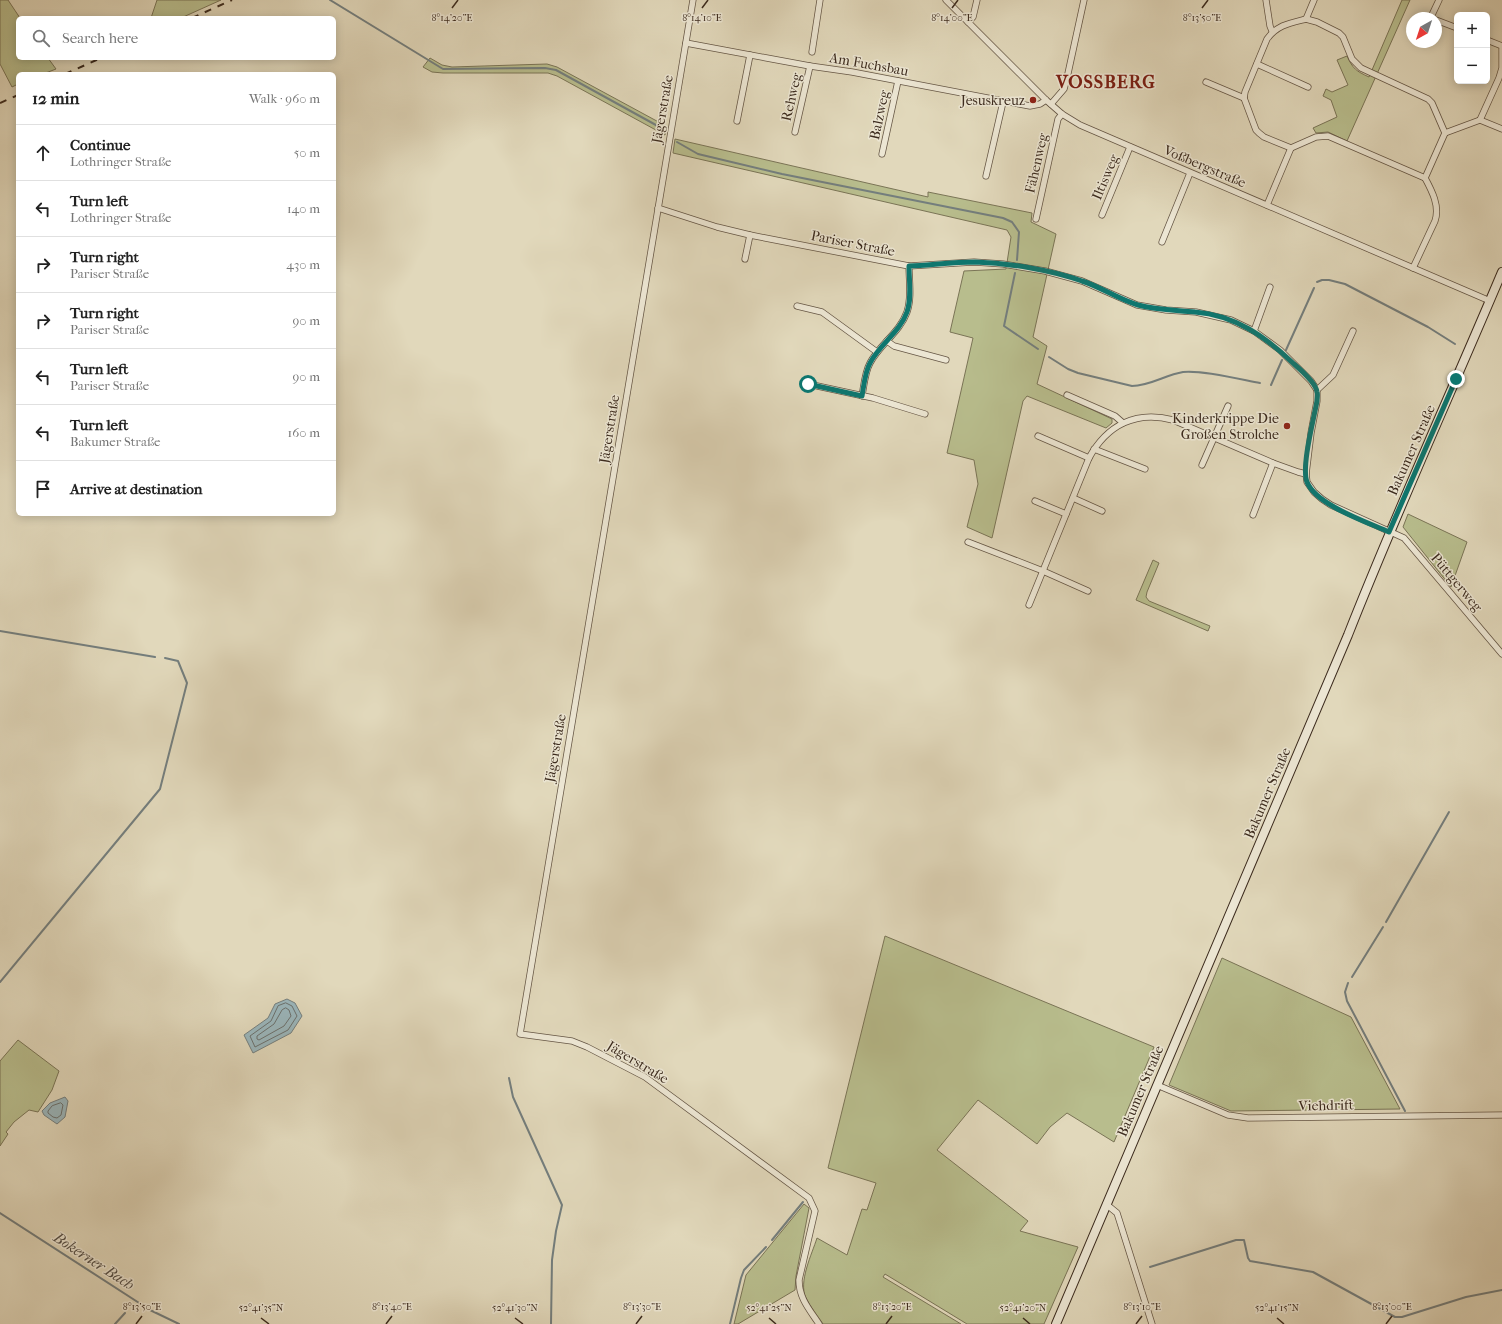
<!DOCTYPE html>
<meta charset="utf-8">
<style>
:root{--surface:#fff;--page:#f6f6f6;--text:#222;--muted:#767676;--line:#e0e0e0}
body{margin:0;font-family:"IM FELL French Canon",serif;background:var(--page);color:var(--text)}
.controls{position:absolute;right:12px;top:12px;display:grid;overflow:hidden;border-radius:6px;box-shadow:0 2px 10px #0003}
.controls button{width:36px;height:36px;display:grid;place-items:center;padding:0;border:0;border-bottom:1px solid var(--line);background:var(--surface);color:var(--text);font:20px sans-serif}
.compass{position:absolute;left:1406px;top:12px;width:36px;height:36px;border-radius:50%;background:var(--surface);box-shadow:0 2px 10px #0003;rotate:219deg}
.stop{position:absolute;width:12px;height:12px;margin:-9px;border:3px solid #0f766e;border-radius:50%;background:#fff}
.stop.end{background:#0f766e;border-color:#fff;box-shadow:0 1px 4px #0008}
.list{margin:0;padding:0;list-style:none}
h2{display:flex;justify-content:space-between;align-items:center;height:52px;margin:0;padding:0 16px;font-size:17px}
h2 small{font-size:13px;font-weight:400;color:var(--muted)}
.list li{display:grid;grid-template-columns:26px 1fr auto;gap:12px;align-items:center;box-sizing:border-box;height:56px;padding:0 16px;border-top:1px solid var(--line)}
.list b{display:block;font-size:15px;white-space:nowrap}
.list p{margin:0;font-size:13px;white-space:nowrap;color:var(--muted)}
.list em{font-size:13px;font-style:normal;color:var(--muted)}
.icon{flex:none;width:22px;height:22px;fill:none;stroke:currentColor;stroke-width:2;stroke-linecap:round;stroke-linejoin:round}
.map{position:relative;flex:none;width:1502px;height:1324px;overflow:hidden}
.search{position:absolute;background:var(--surface);box-shadow:0 2px 10px #0003;left:16px;top:16px;width:320px;height:44px;display:flex;align-items:center;gap:10px;box-sizing:border-box;padding:0 14px;border-radius:6px;color:var(--muted);font-size:15px}
.panel{position:absolute;background:var(--surface);box-shadow:0 2px 10px #0003;left:16px;top:72px;width:320px;height:444px;border-radius:6px}
.map>svg:first-child{display:block}
.green{fill:#b8bd8d;stroke:#7a7456}
.water{fill:#9ab6bc;stroke:#747e7d}
.lines{fill:none;stroke-linecap:round;stroke-linejoin:round}
.shore{stroke:#6b706d;stroke-width:1}
.stream{stroke:#747e7d;stroke-width:2}
.minor-casing{stroke:#655645;stroke-width:7}
.secondary-casing{stroke:#3c2b1e;stroke-width:10}
.minor{stroke:#ece6d3;stroke-width:5.5}
.secondary{stroke:#ece6d3;stroke-width:8}
.rail{stroke:#3c2b1e;stroke-width:2;stroke-dasharray:7 7;stroke-linecap:butt}
.route{stroke:#0f766e;stroke-width:5}
.ticks{fill:none;stroke:#3c2b1e;stroke-width:1.5}
.poi-dot{fill:#8f2418;stroke:#ece6d3;stroke-width:1.5}
.labels{text-anchor:middle;stroke-width:3;stroke-linejoin:round;paint-order:stroke}
.street-label{font-size:14px;fill:#3c2b1e;stroke:#ece6d3}
.poi-label{font-size:14px;fill:#3c2b1e;stroke:#ece6d3;text-anchor:end}
.water-label{font-size:15px;font-style:italic;fill:#544e46;stroke:#ece6d3}
.district-label{font-size:18px;font-weight:bold;letter-spacing:1px;fill:#7a1f14;stroke:#ece6d3}
.ticks-label{font-size:10px;text-anchor:middle;fill:#3c2b1e;stroke:#ece6d3;stroke-width:3;stroke-linejoin:round;paint-order:stroke}
</style>
<div class="map">
<svg width="1502" height="1324" viewBox="0 0 1502 1324">
<rect width="100%" height="100%" fill="#e1d8bb"/>
<filter id="stains"><feTurbulence type="fractalNoise" baseFrequency=".005" numOctaves="4"/><feColorMatrix values="0 0 0 0 .2 0 0 0 0 .09 0 0 0 0 .02 0 0 0 .5 -.17"/></filter>
<radialGradient id="worn" r=".72"><stop offset=".6" stop-color="#630" stop-opacity="0"/><stop offset="1" stop-color="#630" stop-opacity=".3"/></radialGradient>
<g class="green">
<path d="M0 0H8L20 18H18V58H48L56 69 43 74H18V84L12 87 0 64Z"/>
<path d="M157 0H221L181 18H151Z"/>
<path d="M1402 0H1410L1347 141 1328 132 1316 133 1313 128 1337 117 1331 100 1323 96 1326 89 1332 92 1348 85 1337 60 1347 56C1353 69 1356 71 1369 77Z"/>
<path d="M430 58 442 65 452 67 547 64 557 67 666 126 665 135 557 76 548 73H443L432 72 423 67Z"/>
<path d="M675 139 928 197V192L1032 213 1031 222 1056 234 1033 337 1047 346 1037 384 1112 419V423L1106 428 1027 396 1023 401 992 538 967 527 978 484 974 460 947 453 973 338 950 332 964 271 1006 269 1011 237 1007 230 673 153Z"/>
<path d="M1408 514 1467 542 1451 587 1403 527Z"/>
<path d="M1153 560 1159 563 1147 592 1146 597 1149 601 1210 626 1208 631 1136 600Z"/>
<path d="M885 936 1154 1047 1114 1142 1067 1113 1050 1127 1037 1144 978 1100 937 1150 1028 1221 1020 1231 1078 1247 1044 1324H967L885 1274 883 1277 961 1324H823C818 1316 810 1307 806 1298 798 1282 812 1254 817 1238L847 1255 862 1209 867 1210 876 1183 828 1168Z"/>
<path d="M1222 958 1351 1017 1400 1109 1231 1111 1169 1085Z"/>
<path d="M18 1040 59 1071 52 1090 38 1112 29 1110 14 1122 6 1132 8 1134 0 1146V1061Z"/>
<path d="M804 1204 809 1208 796 1276 795 1290 738 1324H734L746 1275Z"/>
</g>
<g class="water">
<path d="M287 999 295 1003 302 1016 291 1033 253 1053 244 1035 268 1018 275 1004Z"/>
<path d="M65 1097 68 1101 65 1117 57 1124 44 1115 42 1111 50 1103Z"/>
</g>
<g class="lines">
<g class="shore">
<path d="M286 1003 292 1006 297 1016 288 1030 255 1047 250 1036 271 1021 278 1006Z"/>
<path d="M286 1008 289 1010 291 1016 284 1026 259 1040 257 1039V1036L274 1024 282 1010Z"/>
<path d="M61 1103 63 1105 61 1115 57 1118 53 1117 48 1113V1111L52 1106Z"/>
</g>
<g class="stream">
<path d="M330 0 443 69 545 68 556 70 665 130"/>
<path d="M677 142 698 154 782 174 1003 218 1012 222 1019 232 1017 260"/>
<path d="M1015 273 1004 326 1038 349"/>
<path d="M1317 282 1322 280H1329L1345 284 1428 327 1455 344"/>
<path d="M1286 350 1314 288"/>
<path d="M1049 357 1068 369 1078 373 1132 386C1150 386 1165 375 1183 372 1203 370 1239 379 1260 383"/>
<path d="M1271 385 1282 360"/>
<path d="M0 631 155 657"/>
<path d="M1386 922 1449 812"/>
<path d="M1352 977 1383 927"/>
<path d="M0 982 160 789 187 683 178 661 165 658"/>
<path d="M1348 983 1345 992 1347 1001 1405 1111"/>
<path d="M509 1078 513 1097 562 1205 556 1231 552 1260 551 1324"/>
<path d="M0 1213 150 1310 179 1324"/>
<path d="M772 1240 803 1202"/>
<path d="M1150 1267 1236 1240H1244L1248 1258 1250 1261 1313 1272 1395 1317H1402L1466 1297 1502 1290"/>
<path d="M115 1324 125 1313"/>
<path d="M730 1324 741 1278 744 1270 766 1247"/>
</g>
<g class="minor-casing">
<g id="minor">
<path d="M693 0 520 1034 572 1041 587 1047 645 1077 809 1198 815 1211 799 1280C799 1298 809 1309 819 1324"/>
<path d="M946 0 1046 100 1062 114 1080 125 1490 301"/>
<path d="M1266 0 1270 26 1272 31"/>
<path d="M1432 18 1431 17 1439 0"/>
<path d="M1306 19 1317 22 1339 33 1343 37 1352 59 1361 68 1428 99 1432 103 1445 133 1425 178 1328 136 1316 137 1291 148 1264 137 1259 133 1256 130 1244 98 1245 92 1267 39C1277 25 1290 23 1306 19Z"/>
<path d="M1306 19 1314 0"/>
<path d="M1436 20 1457 28"/>
<path d="M968 22 973 17 977 0"/>
<path d="M1487 40 1502 46"/>
<path d="M686 43 810 66 852 72 1030 106 1040 104 1046 100"/>
<path d="M812 52 820 0"/>
<path d="M1257 64 1308 87"/>
<path d="M1206 82 1244 98"/>
<path d="M1051 104 1064 89 1067 78 1084 0"/>
<path d="M1480 120 1499 78 1502 68V49"/>
<path d="M737 121 750 55"/>
<path d="M795 132 810 66"/>
<path d="M1445 133 1480 120 1502 129"/>
<path d="M882 154 898 81"/>
<path d="M986 176 1003 102"/>
<path d="M1267 205 1291 148"/>
<path d="M658 208 717 227 750 235 909 266 974 262 1003 264 1045 271 1082 281 1137 305 1166 310 1196 312 1231 320 1254 331 1280 350 1311 381 1317 390V401L1311 433 1306 474 1307 482 1314 492 1322 499 1331 505 1404 538 1502 654"/>
<path d="M1102 215 1130 147"/>
<path d="M1036 219 1058 119 1062 114"/>
<path d="M1162 242 1190 173"/>
<path d="M745 259 750 235"/>
<path d="M1413 268 1435 221C1440 206 1432 191 1425 178"/>
<path d="M797 306 822 312 877 352"/>
<path d="M1254 331 1270 287"/>
<path d="M887 341 894 346 946 360"/>
<path d="M808 384 873 398 925 414"/>
<path d="M1317 390 1333 375 1353 331"/>
<path d="M1067 395 1115 416 1123 423"/>
<path d="M862 396C864 385 865 372 870 363 880 344 900 332 907 312 912 298 909 281 909 266"/>
<path d="M1038 436 1089 458"/>
<path d="M1094 449 1145 469"/>
<path d="M1202 465 1228 406"/>
<path d="M1073 498 1102 511"/>
<path d="M1035 501 1066 514"/>
<path d="M1253 515 1273 463"/>
<path d="M968 542 1043 571 1088 591"/>
<path d="M1029 605 1089 458C1107 425 1136 410 1173 420L1273 463 1298 472 1306 474"/>
<path d="M1157 1085 1228 1115 1248 1118 1502 1115"/>
<path d="M1106 1204 1117 1213 1152 1324"/>
</g>
</g>
<g class="secondary-casing">
<path id="secondary" d="M1056 1324 1348 635C1396 513 1451 393 1502 272"/>
</g>
<use href="#minor" class="minor"/>
<use href="#secondary" class="secondary"/>
<g class="rail">
<path d="M192 18 232 0"/>
<path d="M65 74 101 58"/>
<path d="M0 103 18 95"/>
</g>
</g>
<g class="lines">
<path class="route" d="M808 384 862 396C864 385 865 372 870 363 880 344 900 332 907 312 912 298 909 281 909 266 931 265 953 262 975 262 1009 263 1051 270 1082 281 1101 287 1118 299 1138 305 1157 310 1175 310 1195 312 1235 315 1266 337 1294 364 1301 370 1316 383 1317 392 1318 394 1317 398 1317 401 1314 418 1301 467 1307 482 1316 505 1367 522 1389 532L1456 379"/>
</g>
<path class="ticks" d="M452 8 458 0M702 8 708 0M952 8 958 0M1202 8 1208 0M261 1318 269 1324M515 1318 523 1324M769 1318 776 1324M1023 1318 1030 1324M1277 1318 1284 1324M136 1324 142 1316M386 1324 392 1316M636 1324 642 1316M886 1324 892 1316M1136 1324 1142 1316M1386 1324 1392 1316"/>
<g class="poi-dot">
<circle cx="1033" cy="100" r="4"/>
<circle cx="1287" cy="426" r="4"/>
</g>
<g class="labels">
<g class="street-label">
<text transform="translate(869 64) rotate(10)" y="5">Am Fuchsbau</text>
<text transform="translate(791 97) rotate(-77)" y="5">Rehweg</text>
<text transform="translate(662 109) rotate(-80)" y="5">Jägerstraße</text>
<text transform="translate(879 115) rotate(-78)" y="5">Balzweg</text>
<text transform="translate(1036 163) rotate(-77)" y="5">Fähenweg</text>
<text transform="translate(1205 166) rotate(23)" y="5">Voßbergstraße</text>
<text transform="translate(1105 177) rotate(-67)" y="5">Iltisweg</text>
<text transform="translate(853 243) rotate(11)" y="5">Pariser Straße</text>
<text transform="translate(609 429) rotate(-81)" y="5">Jägerstraße</text>
<text transform="translate(1411 450) rotate(-66)" y="5">Bakumer Straße</text>
<text transform="translate(1457 582) rotate(50)" y="5">Püttgerweg</text>
<text transform="translate(555 748) rotate(-80)" y="5">Jägerstraße</text>
<text transform="translate(1267 793) rotate(-67)" y="5">Bakumer Straße</text>
<text transform="translate(638 1062) rotate(31)" y="5">Jägerstraße</text>
<text transform="translate(1140 1091) rotate(-67)" y="5">Bakumer Straße</text>
<text transform="translate(1326 1105) rotate(-1)" y="5">Viehdrift</text>
</g>
<g class="poi-label">
<text x="1025" y="105">Jesuskreuz</text>
<text x="1279" y="423">Kinderkrippe Die<tspan x="1279" dy="16">Großen Strolche</tspan></text>
</g>
<g class="water-label">
<text transform="translate(94 1261) rotate(33)" y="5">Bokerner Bach</text>
</g>
<g class="district-label">
<text x="1106" y="88">VOSSBERG</text>
</g>
</g>
<g class="ticks-label">
<text x="452" y="21">8°14'20"E</text>
<text x="702" y="21">8°14'10"E</text>
<text x="952" y="21">8°14'00"E</text>
<text x="1202" y="21">8°13'50"E</text>
<text x="142" y="1310">8°13'50"E</text>
<text x="392" y="1310">8°13'40"E</text>
<text x="642" y="1310">8°13'30"E</text>
<text x="892" y="1310">8°13'20"E</text>
<text x="1142" y="1310">8°13'10"E</text>
<text x="1392" y="1310">8°13'00"E</text>
<text x="261" y="1311">52°41'35"N</text>
<text x="515" y="1311">52°41'30"N</text>
<text x="769" y="1311">52°41'25"N</text>
<text x="1023" y="1311">52°41'20"N</text>
<text x="1277" y="1311">52°41'15"N</text>
</g>
<rect width="100%" height="100%" filter="url(#stains)"/>
<rect width="100%" height="100%" fill="url(#worn)"/>
</svg>
<div class="controls">
<button>+</button>
<button>−</button>
</div>
<svg class="compass" viewBox="-18 -18 36 36"><path d="M0-13l5 13h-10z" fill="#e53935"/><path d="M0 13l5-13h-10z" fill="#767676"/></svg>
<div class="stop" style="left:808px;top:384px"></div>
<div class="stop end" style="left:1456px;top:379px"></div>
<div class="search"><svg class="icon" aria-label="search" viewBox="0 0 24 24"><circle cx="10" cy="10" r="6"/><path d="M15 15l6 6"/></svg>Search here</div>
<section class="panel">
<h2>12 min<small>Walk · 960 m</small></h2>
<ul class="list">
<li><svg class="icon" aria-label="ahead" viewBox="0 0 24 24"><path d="M12 20V5M6 11l6-6 6 6"/></svg><div><b>Continue</b><p>Lothringer Straße</p></div><em>50 m</em></li>
<li><svg class="icon" aria-label="left" viewBox="0 0 24 24"><path d="M17 20v-9H6M10 6l-5 5 5 5"/></svg><div><b>Turn left</b><p>Lothringer Straße</p></div><em>140 m</em></li>
<li><svg class="icon" aria-label="right" viewBox="0 0 24 24"><path d="M7 20v-9h11M14 6l5 5-5 5"/></svg><div><b>Turn right</b><p>Pariser Straße</p></div><em>430 m</em></li>
<li><svg class="icon" aria-label="right" viewBox="0 0 24 24"><path d="M7 20v-9h11M14 6l5 5-5 5"/></svg><div><b>Turn right</b><p>Pariser Straße</p></div><em>90 m</em></li>
<li><svg class="icon" aria-label="left" viewBox="0 0 24 24"><path d="M17 20v-9H6M10 6l-5 5 5 5"/></svg><div><b>Turn left</b><p>Pariser Straße</p></div><em>90 m</em></li>
<li><svg class="icon" aria-label="left" viewBox="0 0 24 24"><path d="M17 20v-9H6M10 6l-5 5 5 5"/></svg><div><b>Turn left</b><p>Bakumer Straße</p></div><em>160 m</em></li>
<li><svg class="icon" aria-label="arrive" viewBox="0 0 24 24"><path d="M6 21V4h12l-3 4 3 4H6"/></svg><div><b>Arrive at destination</b></div></li>
</ul>
</section>
</div>
